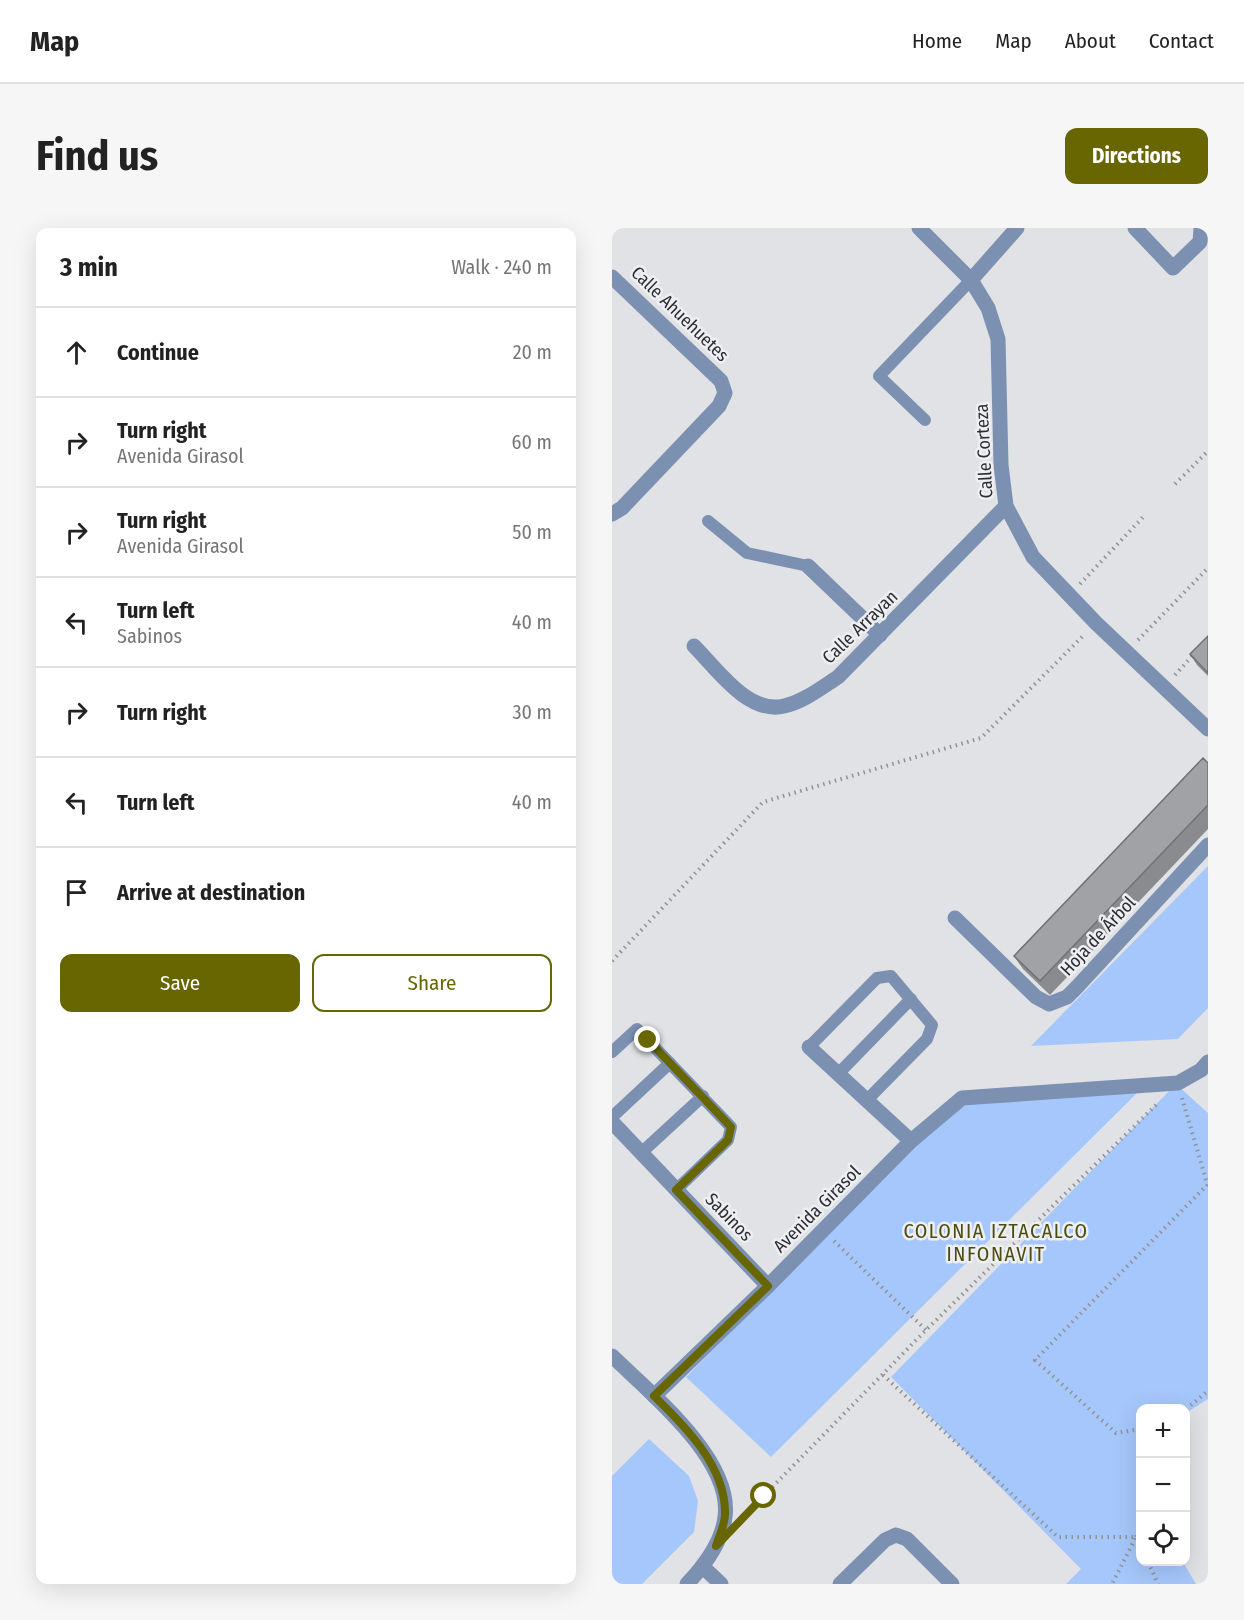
<!DOCTYPE html>
<meta charset="utf-8">
<style>
:root{--surface:#fff;--page:#f6f6f6;--text:#222;--muted:#767676;--line:#e0e0e0;--accent:#676600}
body{margin:0;font-family:"Fira Sans Condensed",sans-serif;background:var(--page);color:var(--text)}
.controls{position:absolute;right:18px;bottom:18px;display:grid;overflow:hidden;border-radius:12px;box-shadow:0 6px 24px #0002}
.controls button{width:54px;height:54px;display:grid;place-items:center;padding:0;border:0;border-bottom:2px solid var(--line);background:var(--surface);color:var(--text);font:30px sans-serif}
.stop{position:absolute;width:18px;height:18px;margin:-14px;border:4px solid #676600;border-radius:50%;background:#fff}
.stop.end{background:#676600;border-color:#fff;box-shadow:0 2px 6px #0008}
.list{margin:0;padding:0;list-style:none}
h2{display:flex;justify-content:space-between;align-items:center;height:78px;margin:0;padding:0 24px;font-size:26px}
h2 small{font-size:20px;font-weight:400;color:var(--muted)}
.list li{display:grid;grid-template-columns:39px 1fr auto;gap:18px;align-items:center;box-sizing:border-box;height:90px;padding:0 24px;border-top:2px solid var(--line)}
.list b{display:block;font-size:22px;white-space:nowrap}
.list p{margin:0;font-size:20px;white-space:nowrap;color:var(--muted)}
.list em{font-size:20px;font-style:normal;color:var(--muted)}
.actions{display:flex;gap:12px;padding:18px 24px}
.actions a{flex:1;padding:14px 0;border:2px solid var(--accent);border-radius:12px;text-align:center;font-size:21px;color:var(--accent)}
.actions .main{background:var(--accent);color:#fff}
.icon{flex:none;width:33px;height:33px;fill:none;stroke:currentColor;stroke-width:2;stroke-linecap:round;stroke-linejoin:round}
.map{position:relative;flex:none;width:596px;height:1356px;overflow:hidden;border-radius:12px}
header{display:flex;align-items:center;gap:36px;box-sizing:border-box;height:84px;padding:0 30px;background:var(--surface);border-bottom:2px solid var(--line)}
header strong{font-size:28px}
nav{display:flex;gap:33px;margin-inline-start:auto;font-size:21px}
.intro{display:flex;align-items:center;justify-content:space-between;box-sizing:border-box;height:144px;padding:0 36px}
h1{margin:0;font-size:42px}
.button{padding:15px 27px;border-radius:12px;background:var(--accent);color:#fff;font-size:21px;font-weight:700}
main{display:flex;gap:36px;padding:0 36px}
aside{flex:1;background:var(--surface);border-radius:12px;box-shadow:0 6px 24px #0002}
.map>svg:first-child{display:block}
.green{fill:#a6c7fb}
.lines{fill:none;stroke-linecap:round;stroke-linejoin:round}
.path{stroke:#909294;stroke-width:4;stroke-dasharray:1.5 4.5;stroke-linecap:butt}
.service{stroke:#7c91b2;stroke-width:12}
.minor{stroke:#7c91b2;stroke-width:15}
.wall{fill:#8a8b8e}
.building{fill:#a1a2a5;stroke:#717174;stroke-width:1.5}
.route{stroke:#676600;stroke-width:8}
.labels{text-anchor:middle;stroke-width:5;stroke-linejoin:round;paint-order:stroke}
.street-label{font-size:18px;fill:#2c2d2e;stroke:#edeff2}
.neighbourhood-label{font-size:20px;letter-spacing:1.5px;fill:#4c4c0e;stroke:#edeff2}
</style>
<header>
<strong>Map</strong>
<nav><a>Home</a><a>Map</a><a>About</a><a>Contact</a></nav>
</header>
<div class="intro"><h1>Find us</h1><a class="button">Directions</a></div>
<main>
<aside>
<h2>3 min<small>Walk · 240 m</small></h2>
<ul class="list">
<li><svg class="icon" aria-label="ahead" viewBox="0 0 24 24"><path d="M12 20V5M6 11l6-6 6 6"/></svg><div><b>Continue</b></div><em>20 m</em></li>
<li><svg class="icon" aria-label="right" viewBox="0 0 24 24"><path d="M7 20v-9h11M14 6l5 5-5 5"/></svg><div><b>Turn right</b><p>Avenida Girasol</p></div><em>60 m</em></li>
<li><svg class="icon" aria-label="right" viewBox="0 0 24 24"><path d="M7 20v-9h11M14 6l5 5-5 5"/></svg><div><b>Turn right</b><p>Avenida Girasol</p></div><em>50 m</em></li>
<li><svg class="icon" aria-label="left" viewBox="0 0 24 24"><path d="M17 20v-9H6M10 6l-5 5 5 5"/></svg><div><b>Turn left</b><p>Sabinos</p></div><em>40 m</em></li>
<li><svg class="icon" aria-label="right" viewBox="0 0 24 24"><path d="M7 20v-9h11M14 6l5 5-5 5"/></svg><div><b>Turn right</b></div><em>30 m</em></li>
<li><svg class="icon" aria-label="left" viewBox="0 0 24 24"><path d="M17 20v-9H6M10 6l-5 5 5 5"/></svg><div><b>Turn left</b></div><em>40 m</em></li>
<li><svg class="icon" aria-label="arrive" viewBox="0 0 24 24"><path d="M6 21V4h12l-3 4 3 4H6"/></svg><div><b>Arrive at destination</b></div></li>
</ul>
<div class="actions"><a class="main">Save</a><a>Share</a></div>
</aside>
<div class="map">
<svg width="596" height="1356" viewBox="0 0 596 1356">
<rect width="100%" height="100%" fill="#e0e2e5"/>
<g class="green">
<path d="M596 638V780L566 811 419 818Z"/>
<path d="M564 856 596 885V1171L574 1185V1180H528V1334H571L584 1356H454L469 1341 279 1149Z"/>
<path d="M528 862 159 1229 74 1149 345 877Z"/>
<path d="M37 1211 77 1248 86 1273 82 1304 30 1356H0V1248Z"/>
</g>
<g class="lines">
<g class="path">
<path d="M563 256 596 223"/>
<path d="M468 356 533 287"/>
<path d="M526 412 596 340"/>
<path d="M563 447 582 426"/>
<path d="M0 733 151 574 369 510 472 407"/>
<path d="M570 870 596 959"/>
<path d="M222 1013 314 1102"/>
<path d="M271 1147 446 1309H524L500 1356"/>
<path d="M574 1181 596 1163"/>
<path d="M528 1201 504 1205 423 1132 595 957"/>
<path d="M131 1289 314 1102 546 875"/>
<path d="M528 1296 524 1309 528 1318"/>
<path d="M536 1334 546 1356"/>
</g>
<g class="service">
<path d="M313 192 267 148 359 52"/>
<path d="M96 293 135 325 196 338"/>
<path d="M197 819 265 750 279 748 320 797 315 811 255 872"/>
<path d="M0 824 25 801 119 899 116 912 64 962"/>
<path d="M226 846 299 771"/>
<path d="M0 889 58 835"/>
<path d="M29 925 91 868"/>
</g>
<g class="minor">
<path d="M307 0 359 52 376 80 386 111 389 237 394 278 421 329 484 395 596 501"/>
<path d="M523 0 561 40 588 14 589 0"/>
<path d="M0 49 109 153 113 165 107 178 10 280 0 286"/>
<path d="M359 52 405 0"/>
<path d="M196 338 268 407"/>
<path d="M82 418C104 440 136 487 172 478 191 474 209 460 226 449L394 278"/>
<path d="M343 690 424 769 437 776 455 769 465 759 596 617"/>
<path d="M197 819 299 913"/>
<path d="M0 894 156 1058"/>
<path d="M0 1128C37 1164 121 1231 113 1289 110 1315 92 1338 75 1356"/>
<path d="M42 1168 156 1058 299 913 350 870 566 855 589 842 596 834"/>
<path d="M91 1339 109 1356"/>
<path d="M228 1356 273 1312 284 1307 295 1311 340 1356"/>
</g>
</g>
<g class="wall">
<path d="M596 408V448L585 437 578 426Z"/>
<path d="M596 535V601L438 767 411 741 402 728Z"/>
</g>
<g class="building">
<path d="M596 408V445L578 426Z"/>
<path d="M591 530 596 535V577L428 753 402 728Z"/>
</g>
<g class="lines">
<path class="route" d="M36 812 119 899 116 912 64 962 156 1058 42 1168C74 1199 114 1239 113 1286 113 1297 107 1308 104 1318L152 1268"/>
</g>
<g class="labels">
<g class="street-label">
<text transform="translate(68 86) rotate(44)" y="6">Calle Ahuehuetes</text>
<text transform="translate(372 223) rotate(-93)" y="6">Calle Corteza</text>
<text transform="translate(248 399) rotate(-44)" y="6">Calle Arrayan</text>
<text transform="translate(486 708) rotate(-47)" y="6">Hoja de Árbol</text>
<text transform="translate(205 981) rotate(-45)" y="6">Avenida Girasol</text>
<text transform="translate(117 989) rotate(46)" y="6">Sabinos</text>
</g>
<g class="neighbourhood-label">
<text x="384" y="1010">COLONIA IZTACALCO<tspan x="384" dy="23">INFONAVIT</tspan></text>
</g>
</g>
</svg>
<div class="controls">
<button>+</button>
<button>−</button>
<button><svg class="icon" aria-label="locate" viewBox="0 0 24 24"><circle cx="12" cy="12" r="6"/><path d="M12 2v4M12 18v4M2 12h4M18 12h4"/></svg></button>
</div>
<div class="stop" style="left:152px;top:1268px"></div>
<div class="stop end" style="left:36px;top:812px"></div>
</div>
</main>
